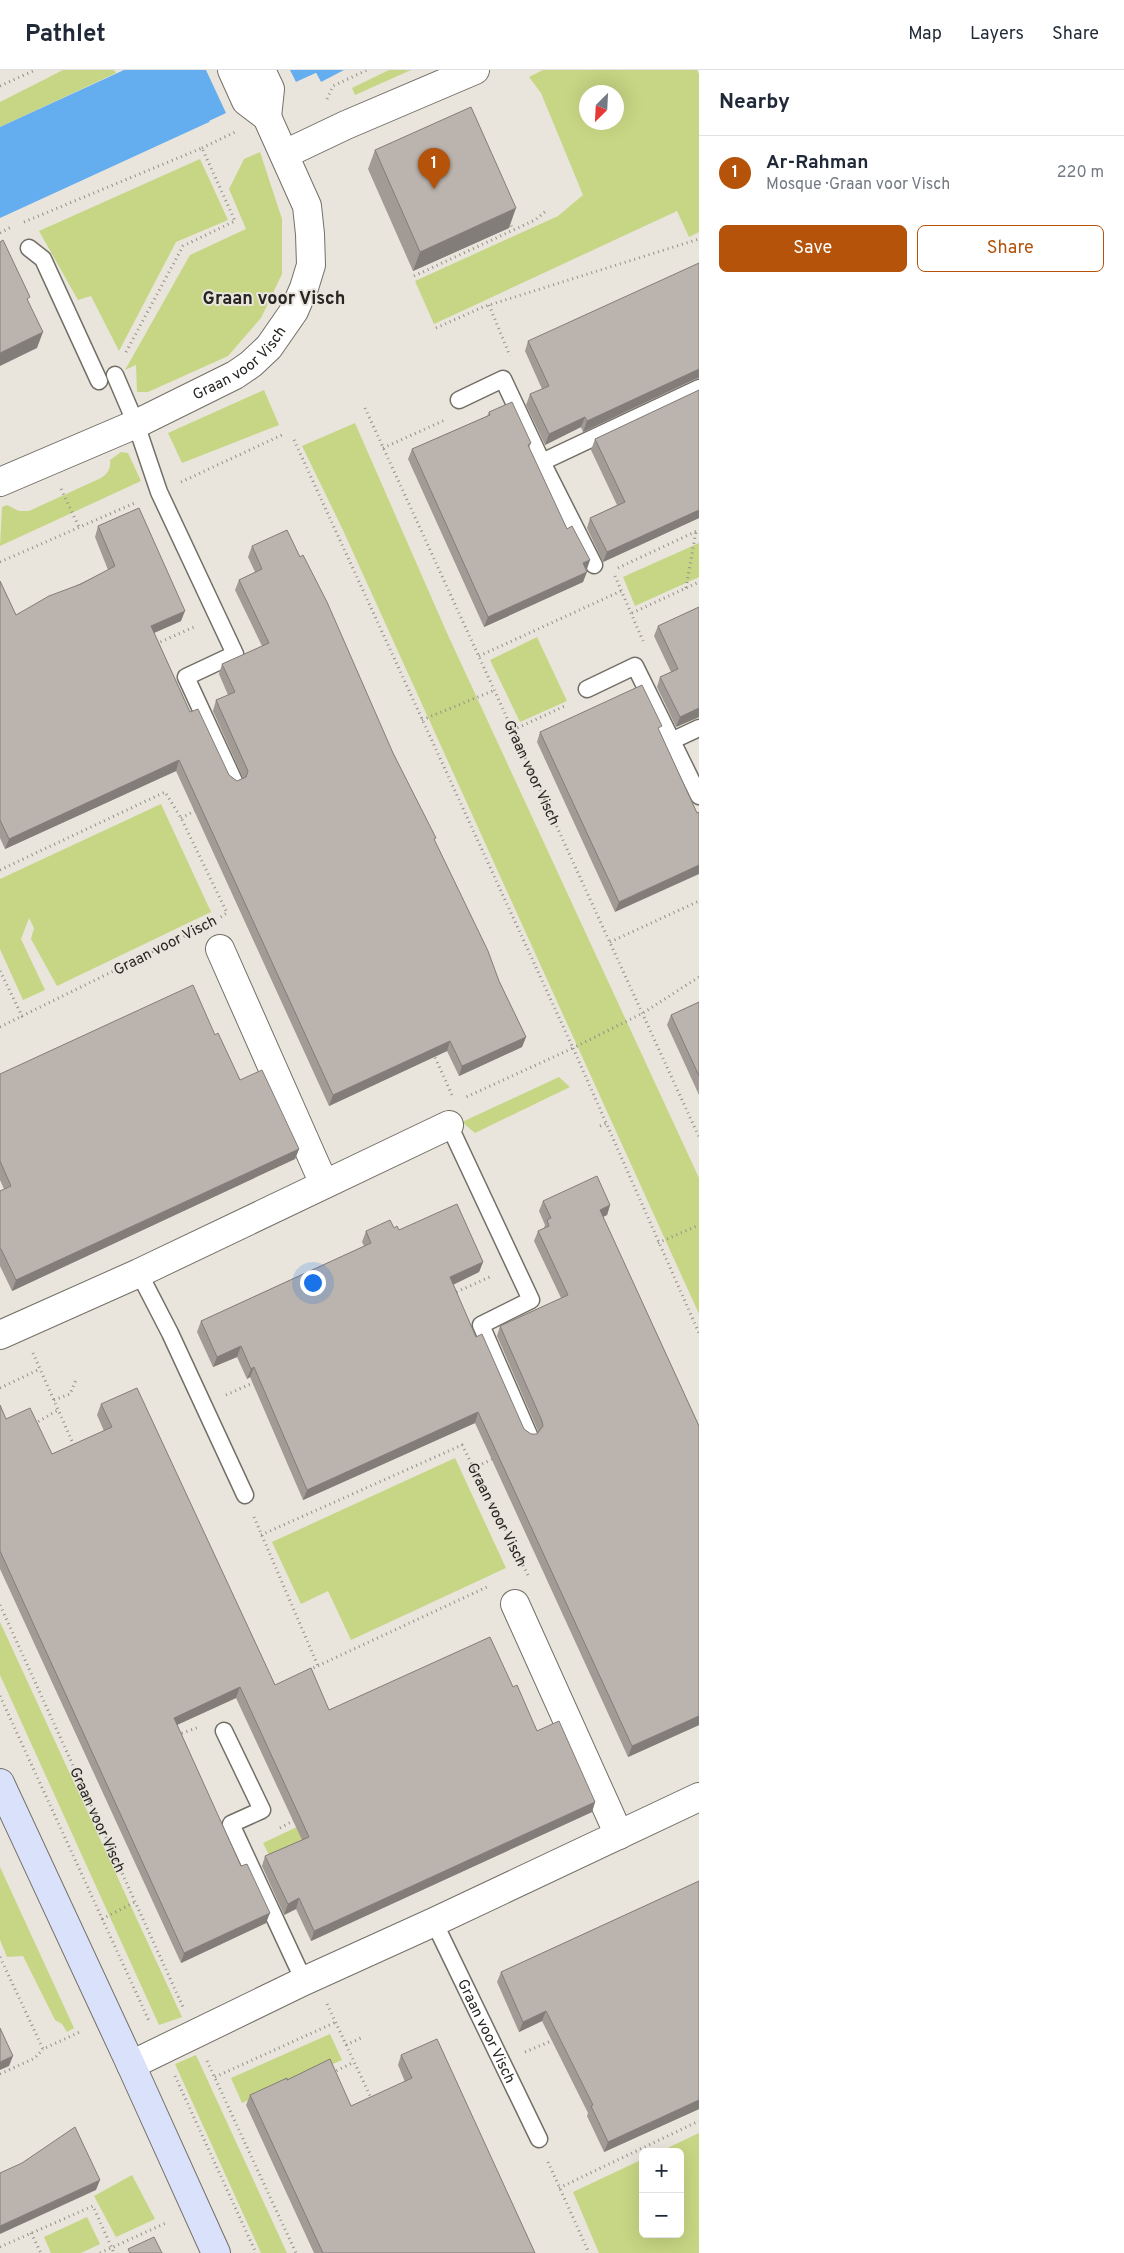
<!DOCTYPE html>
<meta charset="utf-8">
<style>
:root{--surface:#fff;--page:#f2f2f3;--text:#1f2937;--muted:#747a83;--line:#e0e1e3;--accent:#b45309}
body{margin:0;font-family:Overpass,sans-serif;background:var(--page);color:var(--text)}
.controls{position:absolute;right:15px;bottom:15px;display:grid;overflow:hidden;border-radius:8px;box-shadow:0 5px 20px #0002}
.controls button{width:45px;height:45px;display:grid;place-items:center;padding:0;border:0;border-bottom:1px solid var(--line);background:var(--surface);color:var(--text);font:25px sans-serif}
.compass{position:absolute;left:579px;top:15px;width:45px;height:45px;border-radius:50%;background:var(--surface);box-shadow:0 5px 20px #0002;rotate:204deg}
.you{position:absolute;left:312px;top:1212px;width:18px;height:18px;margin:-12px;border:4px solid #fff;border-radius:50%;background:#1a73e8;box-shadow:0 0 0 8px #1a73e833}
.badge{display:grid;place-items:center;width:32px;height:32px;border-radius:50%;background:var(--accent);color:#fff;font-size:16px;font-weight:700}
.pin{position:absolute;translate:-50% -41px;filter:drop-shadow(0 1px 2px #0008)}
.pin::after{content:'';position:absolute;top:26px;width:18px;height:15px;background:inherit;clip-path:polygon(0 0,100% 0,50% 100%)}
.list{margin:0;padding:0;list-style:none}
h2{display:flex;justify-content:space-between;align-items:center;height:65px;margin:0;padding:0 20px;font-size:21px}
h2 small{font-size:16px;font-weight:400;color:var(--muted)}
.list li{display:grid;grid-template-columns:32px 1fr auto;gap:15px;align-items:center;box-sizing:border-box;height:75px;padding:0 20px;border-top:1px solid var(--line)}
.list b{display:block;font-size:19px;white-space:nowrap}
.list p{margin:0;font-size:16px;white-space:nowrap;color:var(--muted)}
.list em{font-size:16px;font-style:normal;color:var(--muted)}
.actions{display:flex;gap:10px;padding:15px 20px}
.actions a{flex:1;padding:11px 0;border:1px solid var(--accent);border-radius:8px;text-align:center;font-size:18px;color:var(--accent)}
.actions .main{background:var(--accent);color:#fff}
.map{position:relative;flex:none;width:699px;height:2183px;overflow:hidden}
header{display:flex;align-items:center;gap:30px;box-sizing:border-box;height:70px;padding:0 25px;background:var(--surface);border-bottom:1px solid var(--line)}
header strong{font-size:24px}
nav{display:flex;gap:28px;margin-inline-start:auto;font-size:18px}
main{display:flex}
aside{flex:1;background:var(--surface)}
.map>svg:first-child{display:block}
.green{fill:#c7d684;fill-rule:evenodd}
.water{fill:#64adee}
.pier{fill:#e9e5dc}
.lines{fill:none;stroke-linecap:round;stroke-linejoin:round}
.lane-casing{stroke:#736f67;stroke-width:19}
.street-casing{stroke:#736f67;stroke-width:30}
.secondary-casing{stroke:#736f67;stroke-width:30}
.path{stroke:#939089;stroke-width:3;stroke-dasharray:1 4;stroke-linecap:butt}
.lane{stroke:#fff;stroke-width:16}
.street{stroke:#fff;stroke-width:28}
.secondary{stroke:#d9e1fb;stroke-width:28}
.wall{fill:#a19a95}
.shaded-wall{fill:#837d79}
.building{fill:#bbb3ad;stroke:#837d79}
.labels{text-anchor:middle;stroke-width:4;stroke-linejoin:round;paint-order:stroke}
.street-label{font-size:15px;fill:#272522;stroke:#e9e5dc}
.quarter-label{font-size:18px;font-weight:bold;fill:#272522;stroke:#e9e5dc}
</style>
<header>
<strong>Pathlet</strong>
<nav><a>Map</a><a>Layers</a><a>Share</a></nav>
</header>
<main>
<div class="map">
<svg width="699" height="2183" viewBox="0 0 699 2183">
<rect width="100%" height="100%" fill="#e9e5dc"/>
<g class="green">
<path d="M63 0H114L116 3 0 57V32Z"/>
<path d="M389 0H411L355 25 352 18Z"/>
<path d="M543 0H697L699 4V162L689 167 677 141 434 254 415 211 558 146 583 125 541 23 529 7ZM586 22H616V52H586Z"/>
<path d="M260 82 282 149V204L261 248 228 286 148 322H137L136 295 125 300 190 185 246 159 229 119 244 89Z"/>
<path d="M200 89 228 150 176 172 119 281 91 226 78 230 39 161Z"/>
<path d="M264 320 279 355 182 393 168 363Z"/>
<path d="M355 353 447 563 699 1108V1244L342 458 302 376Z"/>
<path d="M121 382 128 383 141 411 0 476 2 437 7 435 19 441H29L101 408C108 403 111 399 110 390Z"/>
<path d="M699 473V507L635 536 623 507Z"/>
<path d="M537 567 567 631 520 652 490 590Z"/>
<path d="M161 734 211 842 57 916 31 869 34 858 29 848 21 869 45 920 23 930 0 879V809Z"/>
<path d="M559 1007 570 1017 475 1063 462 1052Z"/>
<path d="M455 1388 506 1498 351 1570 328 1521 301 1534 272 1472Z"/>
<path d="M0 1552 182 1947 159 1955 0 1605Z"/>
<path d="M398 1709 404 1722 269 1785 263 1773Z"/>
<path d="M0 1797 74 1958 67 1962 62 1954 55 1950 23 1886 7 1887 0 1870Z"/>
<path d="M330 1964 342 1990 242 2033 231 2008Z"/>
<path d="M196 1985 287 2183H261L175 1994Z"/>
<path d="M699 2063V2183H599L573 2122 643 2089V2164H680V2082H659Z"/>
<path d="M132 2105 155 2149 116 2167 94 2126Z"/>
<path d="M87 2147 100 2174 81 2183H51L44 2167Z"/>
</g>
<path class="water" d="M124 0H344L321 12 316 3 0 148V57Z"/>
<path class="pier" d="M206 0H290L296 12 316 3 322 14 319 13 315 6 211 53 209 51 226 43Z"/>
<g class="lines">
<g class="lane-casing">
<g id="lane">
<path d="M29 178 43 189 99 311"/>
<path d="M115 305 136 354 159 422 235 584 186 607 234 711"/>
<path d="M459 330 503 309 542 392 594 495"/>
<path d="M542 392 699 318"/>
<path d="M587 619 635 596 699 726"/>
<path d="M671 671 699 658"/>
<path d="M449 1055 531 1230 481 1255 529 1365"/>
<path d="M139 1203 170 1263 245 1425"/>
<path d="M224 1661 262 1740 231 1754 304 1911"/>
<path id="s4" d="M434 1852 539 2069"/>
</g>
</g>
<g class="street-casing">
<g id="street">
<path d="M261 0 270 19 267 47"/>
<path d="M285 84 346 55 475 0"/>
<path id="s5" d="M0 412 136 354 235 305 251 294 269 277 294 241 304 218 311 195 310 164 307 136 267 47 246 31 232 0"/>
<path d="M220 879 324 1114"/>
<path d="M0 1265 139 1203 449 1055"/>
<path d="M515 1534 619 1765"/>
<path d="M131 1995 304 1911 434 1852 699 1727"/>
</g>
</g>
<g class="secondary-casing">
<path id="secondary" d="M0 1713 131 1995 216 2183"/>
</g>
<g class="path">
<path d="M0 16 35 0"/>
<path d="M327 29 333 16 367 0"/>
<path d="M202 78 235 62"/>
<path d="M509 151 513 160"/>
<path d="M24 152 202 78 235 151 183 176 125 284"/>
<path d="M0 163 13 156"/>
<path d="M414 206 535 150 546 141"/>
<path d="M489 235 510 286"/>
<path d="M436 258 483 237 699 169"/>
<path id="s1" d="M365 338 699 1067"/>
<path d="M294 370 573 978 464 1028"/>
<path d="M383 378 445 350"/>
<path d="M181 412 284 364"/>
<path d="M61 419 79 457"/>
<path d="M0 492 137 432"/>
<path d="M618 498 699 460"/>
<path d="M615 506 643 571"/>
<path d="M686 518 696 461"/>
<path d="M632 543 699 512"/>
<path d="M156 574 194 557"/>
<path d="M479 586 621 521"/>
<path d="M422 650 495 620"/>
<path d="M513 660 567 635"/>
<path d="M181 748 197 740"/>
<path d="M0 800 165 722 181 748 227 843 218 849"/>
<path d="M610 872 699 831"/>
<path d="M0 901 22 946 195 861"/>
<path d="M699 907 643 943 573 978 699 1263"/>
<path d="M0 957 22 946"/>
<path d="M433 983 452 1025"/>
<path d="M600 1056 607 1053"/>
<path d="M658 1173 699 1155"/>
<path d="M452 1224 492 1206"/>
<path d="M33 1283 75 1378"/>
<path d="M0 1318 40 1299"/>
<path d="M226 1325 255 1312"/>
<path d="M54 1330 70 1324 76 1310"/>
<path d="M34 1354 58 1340"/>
<path d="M473 1398 495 1388"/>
<path d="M254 1447 318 1596"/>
<path id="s2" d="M261 1465 462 1375 528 1505"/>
<path id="s3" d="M0 1535 183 1937"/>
<path d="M309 1600 489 1516"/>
<path d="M0 1626 150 1953"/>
<path d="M177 1665 199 1657"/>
<path d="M280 1758 295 1750"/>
<path d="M102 1849 135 1832"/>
<path d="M0 1887 43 1979 82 1961"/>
<path d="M327 1934 372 2030"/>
<path d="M346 1975 361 1968"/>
<path d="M525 1982 556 1969"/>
<path d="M207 1991 296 2183"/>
<path d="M332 2003 354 1992"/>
<path d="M0 2004 35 1988 43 1979"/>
<path d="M175 2006 256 2183"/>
<path d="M215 2007 336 1952"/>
<path d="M548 2092 589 2183"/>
<path d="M559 2118 699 2051"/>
<path d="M31 2163 41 2183"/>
<path d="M0 2177 93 2136 114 2183"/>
<path d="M100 2183 168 2152"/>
</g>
<use href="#lane" class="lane"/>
<use href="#street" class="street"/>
<use href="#secondary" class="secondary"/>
</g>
<g class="wall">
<path d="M375 80 509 158 413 201 368 99Z"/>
<path d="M528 271 695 309 583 362 581 357 545 375 526 335 530 324 542 319 525 281Z"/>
<path d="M699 320V448L603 492 587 458 590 448 617 435 591 380 595 369Z"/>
<path d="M489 342 531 373 529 378 567 459 590 490 583 512 484 557 408 389 412 379 487 346Z"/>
<path d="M98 456 181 551 154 563 190 642 229 705 237 711 243 708 213 641 216 630 228 625 219 604 222 594 262 576 235 520 239 510 255 502 248 487 252 476 393 683 499 911 526 967 522 977 459 1006 447 981 329 1036 176 701 5 779 0 768V511L16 545 108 500 95 467Z"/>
<path d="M699 537V647L676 657 657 617 660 607 671 602 654 566 658 556Z"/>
<path d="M540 662H660L697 743 615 842 537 672Z"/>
<path d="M699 932V1025L667 955 671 945Z"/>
<path d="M215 965 240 1010 299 1079 295 1089 12 1221 0 1196V1121L4 1119 0 1110V1004Z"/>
<path d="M543 1131 610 1135 607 1145 603 1147 699 1356V1655L628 1687 475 1353 303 1430 250 1307 247 1309 237 1287 213 1297 197 1262 201 1251 364 1176 362 1172 366 1161 394 1158 483 1192 479 1202 453 1215 476 1267 524 1359 531 1364H537L538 1361 497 1266 500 1256 561 1228 534 1171 538 1161 544 1158 545 1155 539 1141Z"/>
<path d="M101 1334 275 1615 329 1640 513 1617 537 1661 595 1732 592 1742 311 1871 296 1839 284 1845 262 1796 265 1786 302 1770 236 1628 177 1655 266 1853 181 1893 0 1499V1335L6 1349 52 1384 104 1361 97 1345Z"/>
<path d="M699 1811V2039L604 2082 587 2046 588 2043 542 1951 519 1962 497 1912 501 1902Z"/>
<path d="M401 1985 535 2183H314L246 2035 250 2025 287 2010 351 2036 405 2012 398 1995Z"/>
</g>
<g class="shaded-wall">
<path d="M516 138 509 158 413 201 420 182Z"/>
<path d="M43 262 37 278 0 296V283Z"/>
<path d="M699 299V308L695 309 583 362 587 351Z"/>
<path d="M585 347 581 357 545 375 549 364Z"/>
<path d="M699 440V448L603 492 607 482Z"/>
<path d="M590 490 586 500 583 493Z"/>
<path d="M587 502 583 512 484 557 488 547Z"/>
<path d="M185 541 181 551 147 566 151 556Z"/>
<path d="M699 638V647L676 657 680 647Z"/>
<path d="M179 690 176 701 5 779 9 769Z"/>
<path d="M699 795V804L615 842 619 832Z"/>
<path d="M526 967 522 977 459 1006 462 996Z"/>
<path d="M450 971 447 981 329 1036 333 1025Z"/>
<path d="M299 1079 295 1089 12 1221 16 1210Z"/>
<path d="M610 1135 607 1145 596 1150 600 1140Z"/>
<path d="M483 1192 479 1202 446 1218 450 1207Z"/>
<path d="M241 1276 237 1287 213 1297 217 1287Z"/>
<path d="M254 1297 250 1307 247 1309 251 1299Z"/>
<path d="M478 1342 475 1353 303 1430 307 1420Z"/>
<path d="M240 1617 236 1628 170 1658 174 1648Z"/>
<path d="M699 1646V1655L628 1687 632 1676Z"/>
<path d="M595 1732 592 1742 311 1871 314 1861Z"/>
<path d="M299 1828 296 1839 284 1845 288 1834Z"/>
<path d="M270 1843 266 1853 181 1893 184 1883Z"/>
<path d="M546 1941 542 1951 519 1962 523 1952Z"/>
<path d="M13 1986 9 1996 0 2000V1992Z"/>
<path d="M699 2030V2039L604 2082 608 2072Z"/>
<path d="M100 2110 96 2120 0 2164V2156Z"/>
</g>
<g class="building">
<path d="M471 37 516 138 420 182 375 80Z"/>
<path d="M3 170 30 227 27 229 43 262 0 283V172Z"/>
<path d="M699 193V299L587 351 585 347 549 364 530 324 549 316 528 271Z"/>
<path d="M699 320V440L607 482 590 448 625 432 595 369Z"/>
<path d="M512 332 531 373 528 375 567 459 572 456 590 490 583 493 587 502 488 547 412 379 490 345 489 342Z"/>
<path d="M139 438 185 541 151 556 190 642 198 639 229 705 237 711 246 707 248 701 216 630 235 622 222 594 269 573 239 510 262 499 252 476 287 460 300 487 303 485 327 532 393 683 436 768 434 769 488 881 499 911 526 967 462 996 450 971 333 1025 179 690 9 769 0 750V511L16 545 49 526 81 514 115 496 98 456Z"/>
<path d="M699 537V638L680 647 660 607 678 599 658 556Z"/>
<path d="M642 615 662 656 658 658 697 743 699 742V795L619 832 540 662Z"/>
<path d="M193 915 215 965 218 963 240 1010 262 1000 299 1079 16 1210 1 1179H0V1121L11 1116 0 1091V1004Z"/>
<path d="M699 932V1006L671 945Z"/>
<path d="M597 1106 610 1135 600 1140 699 1356V1646L632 1676 478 1342 307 1420 254 1297 251 1299 241 1276 217 1287 201 1251 371 1173 366 1161 390 1150 394 1158 397 1156 399 1160 457 1134 483 1192 450 1207 476 1267 482 1264 524 1359 531 1364H537L543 1356 542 1351 500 1256 568 1225 538 1161 549 1156 547 1150 551 1148 543 1131Z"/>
<path d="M137 1318 275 1615 311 1598 329 1640 490 1567 513 1617 517 1615 537 1661 559 1651 595 1732 314 1861 299 1828 288 1834 265 1786 309 1767 240 1617 174 1648 241 1796 247 1794 270 1843 184 1883 0 1481V1335L6 1349 30 1338 52 1384 112 1357 101 1334Z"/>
<path d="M699 1811V2030L608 2072 591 2036 593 2035 546 1941 523 1952 501 1902Z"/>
<path d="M0 1958 13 1986 0 1992Z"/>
<path d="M437 1969 535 2183H323L250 2025 287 2008V2010L330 1989 351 2036 412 2008 401 1985Z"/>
<path d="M75 2057 100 2110 0 2156V2103L22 2093Z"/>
<path d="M154 2167 162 2183H130L128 2179Z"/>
</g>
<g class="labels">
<g class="street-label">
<text dy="5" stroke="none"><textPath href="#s5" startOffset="269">Graan voor Visch</textPath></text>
<text dy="5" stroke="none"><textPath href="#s1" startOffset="401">Graan voor Visch</textPath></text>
<text transform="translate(165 875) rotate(-27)" y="5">Graan voor Visch</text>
<text dy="5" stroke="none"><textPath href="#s2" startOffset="298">Graan voor Visch</textPath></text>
<text dy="5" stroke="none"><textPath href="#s3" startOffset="236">Graan voor Visch</textPath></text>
<text dy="5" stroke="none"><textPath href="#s4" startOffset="121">Graan voor Visch</textPath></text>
</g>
<g class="quarter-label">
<text x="274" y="234">Graan voor Visch</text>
</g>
</g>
</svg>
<div class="controls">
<button>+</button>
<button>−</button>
</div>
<svg class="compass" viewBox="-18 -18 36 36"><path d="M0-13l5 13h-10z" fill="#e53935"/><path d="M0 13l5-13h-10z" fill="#747a83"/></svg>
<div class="you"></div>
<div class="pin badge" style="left:434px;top:119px">1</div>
</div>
<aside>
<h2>Nearby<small></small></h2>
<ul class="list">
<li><span class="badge">1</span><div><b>Ar-Rahman</b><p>Mosque · Graan voor Visch</p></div><em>220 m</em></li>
</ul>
<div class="actions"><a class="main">Save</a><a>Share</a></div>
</aside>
</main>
